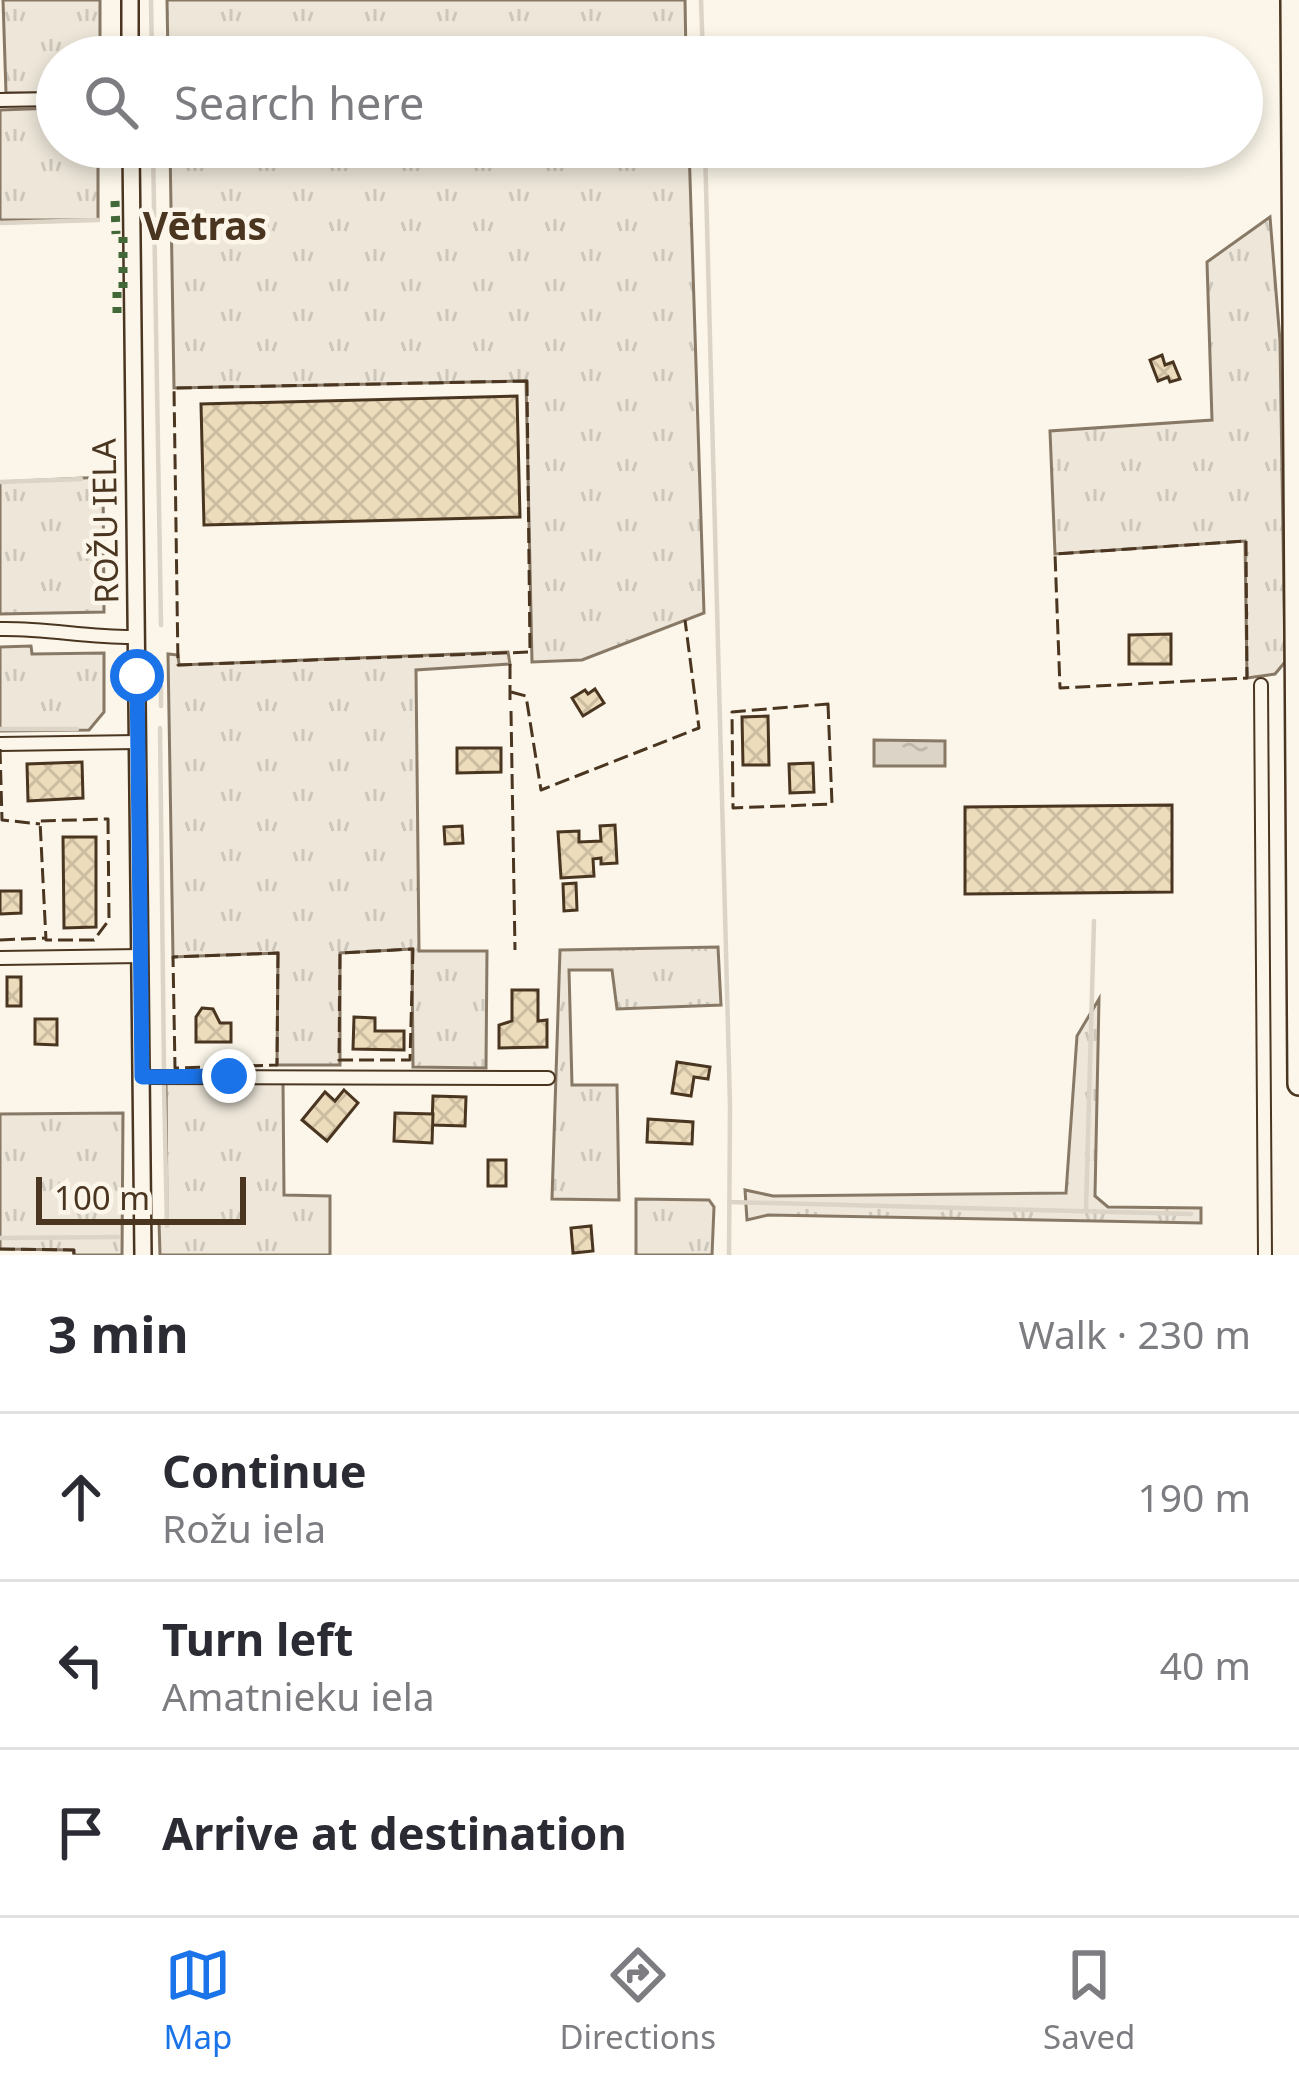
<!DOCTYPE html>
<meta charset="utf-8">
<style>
:root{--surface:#fff;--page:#f2f2f3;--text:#2b2b33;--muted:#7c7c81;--line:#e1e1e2;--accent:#1a73e8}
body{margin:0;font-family:"Noto Sans",sans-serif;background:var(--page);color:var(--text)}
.scale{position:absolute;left:36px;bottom:30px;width:210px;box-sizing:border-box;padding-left:12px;border:6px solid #4a3520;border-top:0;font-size:33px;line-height:42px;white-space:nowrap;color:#4a3520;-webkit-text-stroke:9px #fbf6e9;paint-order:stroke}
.stop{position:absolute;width:36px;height:36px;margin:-27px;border:9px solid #1a73e8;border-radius:50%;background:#fff}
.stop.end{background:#1a73e8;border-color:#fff;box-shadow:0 3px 12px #0008}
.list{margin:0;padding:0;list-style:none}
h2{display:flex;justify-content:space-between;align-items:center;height:156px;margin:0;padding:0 48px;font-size:51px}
h2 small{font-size:39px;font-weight:400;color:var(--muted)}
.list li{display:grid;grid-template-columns:78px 1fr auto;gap:36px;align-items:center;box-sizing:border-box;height:168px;padding:0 48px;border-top:3px solid var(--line)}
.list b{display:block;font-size:45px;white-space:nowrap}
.list p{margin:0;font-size:39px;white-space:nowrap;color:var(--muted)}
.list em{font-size:39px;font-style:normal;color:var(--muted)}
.icon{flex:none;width:66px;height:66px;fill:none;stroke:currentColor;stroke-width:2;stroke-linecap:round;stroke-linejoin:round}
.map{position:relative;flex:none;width:1299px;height:1255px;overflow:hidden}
.search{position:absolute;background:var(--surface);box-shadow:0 6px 18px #0003;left:36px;right:36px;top:36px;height:132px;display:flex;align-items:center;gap:30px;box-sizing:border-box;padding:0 42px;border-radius:66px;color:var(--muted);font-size:45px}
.sheet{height:660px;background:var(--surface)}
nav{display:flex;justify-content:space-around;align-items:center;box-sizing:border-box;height:168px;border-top:3px solid var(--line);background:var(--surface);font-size:33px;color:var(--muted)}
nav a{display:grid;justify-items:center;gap:6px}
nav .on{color:var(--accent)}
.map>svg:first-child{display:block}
.grass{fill:url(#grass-tufts);stroke:#887966;stroke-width:3}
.water{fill:url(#water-ripples);stroke:#887966;stroke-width:3}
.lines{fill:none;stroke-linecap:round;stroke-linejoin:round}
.stream{stroke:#dcd4c6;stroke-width:4.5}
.building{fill:url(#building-cross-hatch);stroke:#4a3520;stroke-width:3}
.minor-casing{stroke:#4a3520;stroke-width:16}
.tertiary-casing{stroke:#4a3520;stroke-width:20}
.primary-casing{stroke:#4a3520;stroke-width:26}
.minor{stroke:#fbf6e9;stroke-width:12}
.tertiary{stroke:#fbf6e9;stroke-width:15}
.primary{stroke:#fbf6e9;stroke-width:21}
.hedge{stroke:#436837;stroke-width:9;stroke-dasharray:6 9;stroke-linecap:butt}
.fence{stroke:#4a3520;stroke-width:3;stroke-dasharray:15 6;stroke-linecap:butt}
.route{stroke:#1a73e8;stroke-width:15}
.labels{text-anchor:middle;stroke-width:9;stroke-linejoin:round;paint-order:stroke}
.street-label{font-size:33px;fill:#4a3520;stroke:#fbf6e9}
.quarter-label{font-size:39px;font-weight:bold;fill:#4a3520;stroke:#fbf6e9}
</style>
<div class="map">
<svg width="1299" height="1255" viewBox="0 0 1299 1255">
<defs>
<pattern id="grass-tufts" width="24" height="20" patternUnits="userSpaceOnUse" patternTransform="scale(3)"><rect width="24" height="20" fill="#ede6d9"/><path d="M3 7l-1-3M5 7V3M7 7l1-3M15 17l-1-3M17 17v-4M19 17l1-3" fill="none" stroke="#cdc6ba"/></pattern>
<pattern id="water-ripples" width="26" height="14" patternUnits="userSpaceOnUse" patternTransform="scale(3)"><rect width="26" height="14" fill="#dcd4c6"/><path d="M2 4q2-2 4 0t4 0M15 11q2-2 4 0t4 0" fill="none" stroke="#beb7aa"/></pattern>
<pattern id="building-cross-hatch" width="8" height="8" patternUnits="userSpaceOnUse" patternTransform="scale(3)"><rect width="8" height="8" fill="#ecdcbc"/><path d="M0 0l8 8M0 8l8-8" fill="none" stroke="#ccbda1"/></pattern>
</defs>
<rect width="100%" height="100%" fill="#fbf6e9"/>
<g class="grass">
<path d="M3 0H100V57H57V93H6Z"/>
<path d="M167 0H685L686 57H168Z"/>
<path d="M57 108V147H98V220H0V110Z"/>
<path d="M170 147H689L704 613 582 660 532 662 526 381 174 388Z"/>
<path d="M1270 217 1280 341 1285 662 1275 674 1247 678 1245 541 1055 554 1050 431 1212 420 1207 262Z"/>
<path d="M103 477 104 612 0 614V482Z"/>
<path d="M31 646 32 654 104 653V712L89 730 0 731V647Z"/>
<path d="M508 652 510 664 416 670 419 951H487L486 1068 413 1067 412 949 340 953V1065H277L278 953 173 957 168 654 178 655 179 665Z"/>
<path d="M718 947 721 1005 617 1009 612 970H569L572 1085H617L619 1200 552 1199 560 950Z"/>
<path d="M1099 999 1095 1196 1108 1207 1201 1208V1223L768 1215 747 1220 745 1190 773 1196 1066 1193 1077 1036Z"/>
<path d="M283 1081 284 1195 330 1196V1255H160L159 1221 167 1220 166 1082Z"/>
<path d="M123 1113 122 1255H74L73 1250 0 1249V1114Z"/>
<path d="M636 1199 709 1200 714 1207 712 1255H636Z"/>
</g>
<path class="water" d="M874 740 945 741V766H874Z"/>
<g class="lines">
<g class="stream">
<path d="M151 0 152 57"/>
<path d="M701 0 703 57"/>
<path d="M153 147 161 625"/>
<path d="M705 147 730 1105 729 1255"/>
<path d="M0 223 98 220"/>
<path d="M0 482 81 479"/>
<path d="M161 687V706"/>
<path d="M160 728 164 1069"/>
<path d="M0 729H77"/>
<path d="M164 1086 167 1226"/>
<path d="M729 1202 1191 1214"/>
<path d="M1086 1209 1094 921"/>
<path d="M0 1238 118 1237"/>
</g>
</g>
<g class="building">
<path d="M1162 355 1165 365 1173 362 1180 379 1170 382 1168 377 1158 381 1150 360Z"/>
<path d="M517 396 520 517 204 525 201 404Z"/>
<path d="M1171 634V664H1129V635Z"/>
<path d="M595 689 604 703 583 716 572 698 585 690 588 694Z"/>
<path d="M768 716 769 765H743L742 717Z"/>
<path d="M457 748H501V772L457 773Z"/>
<path d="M82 762 83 798 28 801 27 764Z"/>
<path d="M813 763 814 792 790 793 789 764Z"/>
<path d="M1172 805V892L965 894V807Z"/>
<path d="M615 825 617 863 601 864V858L593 859 594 876 561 878 558 832 579 831V842L601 841 600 826Z"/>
<path d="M462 826 463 843 445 844 444 827Z"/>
<path d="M63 837H96V927L64 928Z"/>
<path d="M576 883 577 910 564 911 563 884Z"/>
<path d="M0 891H21V913L0 914Z"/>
<rect x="7" y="977" width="14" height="29"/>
<path d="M512 990H538V1021L547 1020V1047L499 1048V1025L512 1021Z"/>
<path d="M202 1008 213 1009 220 1023H231V1042H196V1017Z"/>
<path d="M354 1017 375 1018V1031H404V1050L353 1049Z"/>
<path d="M35 1019H57V1045L35 1044Z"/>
<path d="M677 1062 710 1067 708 1079 694 1077 691 1096 672 1093Z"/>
<path d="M344 1090 358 1103 327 1141 302 1120 325 1092 335 1101Z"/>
<path d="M433 1096 466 1097 465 1126 432 1125Z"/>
<path d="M395 1113 433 1114 432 1143 394 1141Z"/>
<path d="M648 1119 693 1122 692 1144 647 1142Z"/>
<rect x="488" y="1160" width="18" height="26"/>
<path d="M591 1226 593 1251 573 1253 571 1228Z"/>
</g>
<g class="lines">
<g class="minor-casing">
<g id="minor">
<path d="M0 100 57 99"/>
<path d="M0 629C46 628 90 638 137 637"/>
<path d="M1261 685 1265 1255"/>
<path d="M0 744 138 742"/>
<path d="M0 958 141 956"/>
<path d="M142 1077 548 1078"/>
</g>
</g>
<g class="tertiary-casing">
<g id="tertiary">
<path d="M130 0V57"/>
<path d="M131 147 143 1255"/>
</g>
</g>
<g class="primary-casing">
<path id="primary" d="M1292 0 1299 1084"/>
</g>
<use href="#minor" class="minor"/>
<use href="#tertiary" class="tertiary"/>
<use href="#primary" class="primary"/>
<g class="hedge">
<path d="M115 201 116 234"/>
<path d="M123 237V297"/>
<path d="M117 292V321"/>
</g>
<g class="fence">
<path d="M527 381 530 652 178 665 174 388Z"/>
<path d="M1246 541 1247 678 1060 688 1055 554Z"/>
<path d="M510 664V700"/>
<path d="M511 692 526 696 541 790 699 728 685 620"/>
<path d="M828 704 832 804 733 808 732 712Z"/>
<path d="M511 711 515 950"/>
<path d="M0 749 2 820 40 824"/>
<path d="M108 819 109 920 94 940H46L40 821Z"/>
<path d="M0 940 46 938"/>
<path d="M413 949 410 1060H339L340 953Z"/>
<path d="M278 953 277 1065 175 1068 173 957Z"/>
<path d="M0 1249 74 1250V1255"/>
</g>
</g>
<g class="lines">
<path class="route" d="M137 676 142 1077 229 1076"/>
</g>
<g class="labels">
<g class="street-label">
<text transform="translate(105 521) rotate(-91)" y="12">ROŽU IELA</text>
</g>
<g class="quarter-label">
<text x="205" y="240">Vētras</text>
</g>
</g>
</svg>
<div class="scale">100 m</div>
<div class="stop" style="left:137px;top:676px"></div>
<div class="stop end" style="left:229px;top:1076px"></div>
<div class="search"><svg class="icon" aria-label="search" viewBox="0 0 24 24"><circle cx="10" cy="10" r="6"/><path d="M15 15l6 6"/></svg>Search here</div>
</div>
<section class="sheet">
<h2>3 min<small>Walk · 230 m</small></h2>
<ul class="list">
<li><svg class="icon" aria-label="ahead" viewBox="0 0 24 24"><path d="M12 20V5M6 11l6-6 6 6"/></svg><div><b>Continue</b><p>Rožu iela</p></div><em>190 m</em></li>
<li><svg class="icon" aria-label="left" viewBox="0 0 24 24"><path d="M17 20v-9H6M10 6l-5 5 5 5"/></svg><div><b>Turn left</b><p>Amatnieku iela</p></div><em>40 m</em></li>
<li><svg class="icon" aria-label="arrive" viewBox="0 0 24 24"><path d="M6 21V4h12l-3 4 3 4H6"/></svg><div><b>Arrive at destination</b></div></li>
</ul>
</section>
<nav>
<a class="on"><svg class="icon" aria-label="map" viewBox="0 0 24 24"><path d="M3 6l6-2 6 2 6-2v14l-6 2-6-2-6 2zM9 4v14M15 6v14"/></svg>Map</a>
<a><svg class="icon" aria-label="directions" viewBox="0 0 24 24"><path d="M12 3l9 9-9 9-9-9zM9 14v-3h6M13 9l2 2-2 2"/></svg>Directions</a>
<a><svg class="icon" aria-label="saved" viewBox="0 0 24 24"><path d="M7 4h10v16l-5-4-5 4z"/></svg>Saved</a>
</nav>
